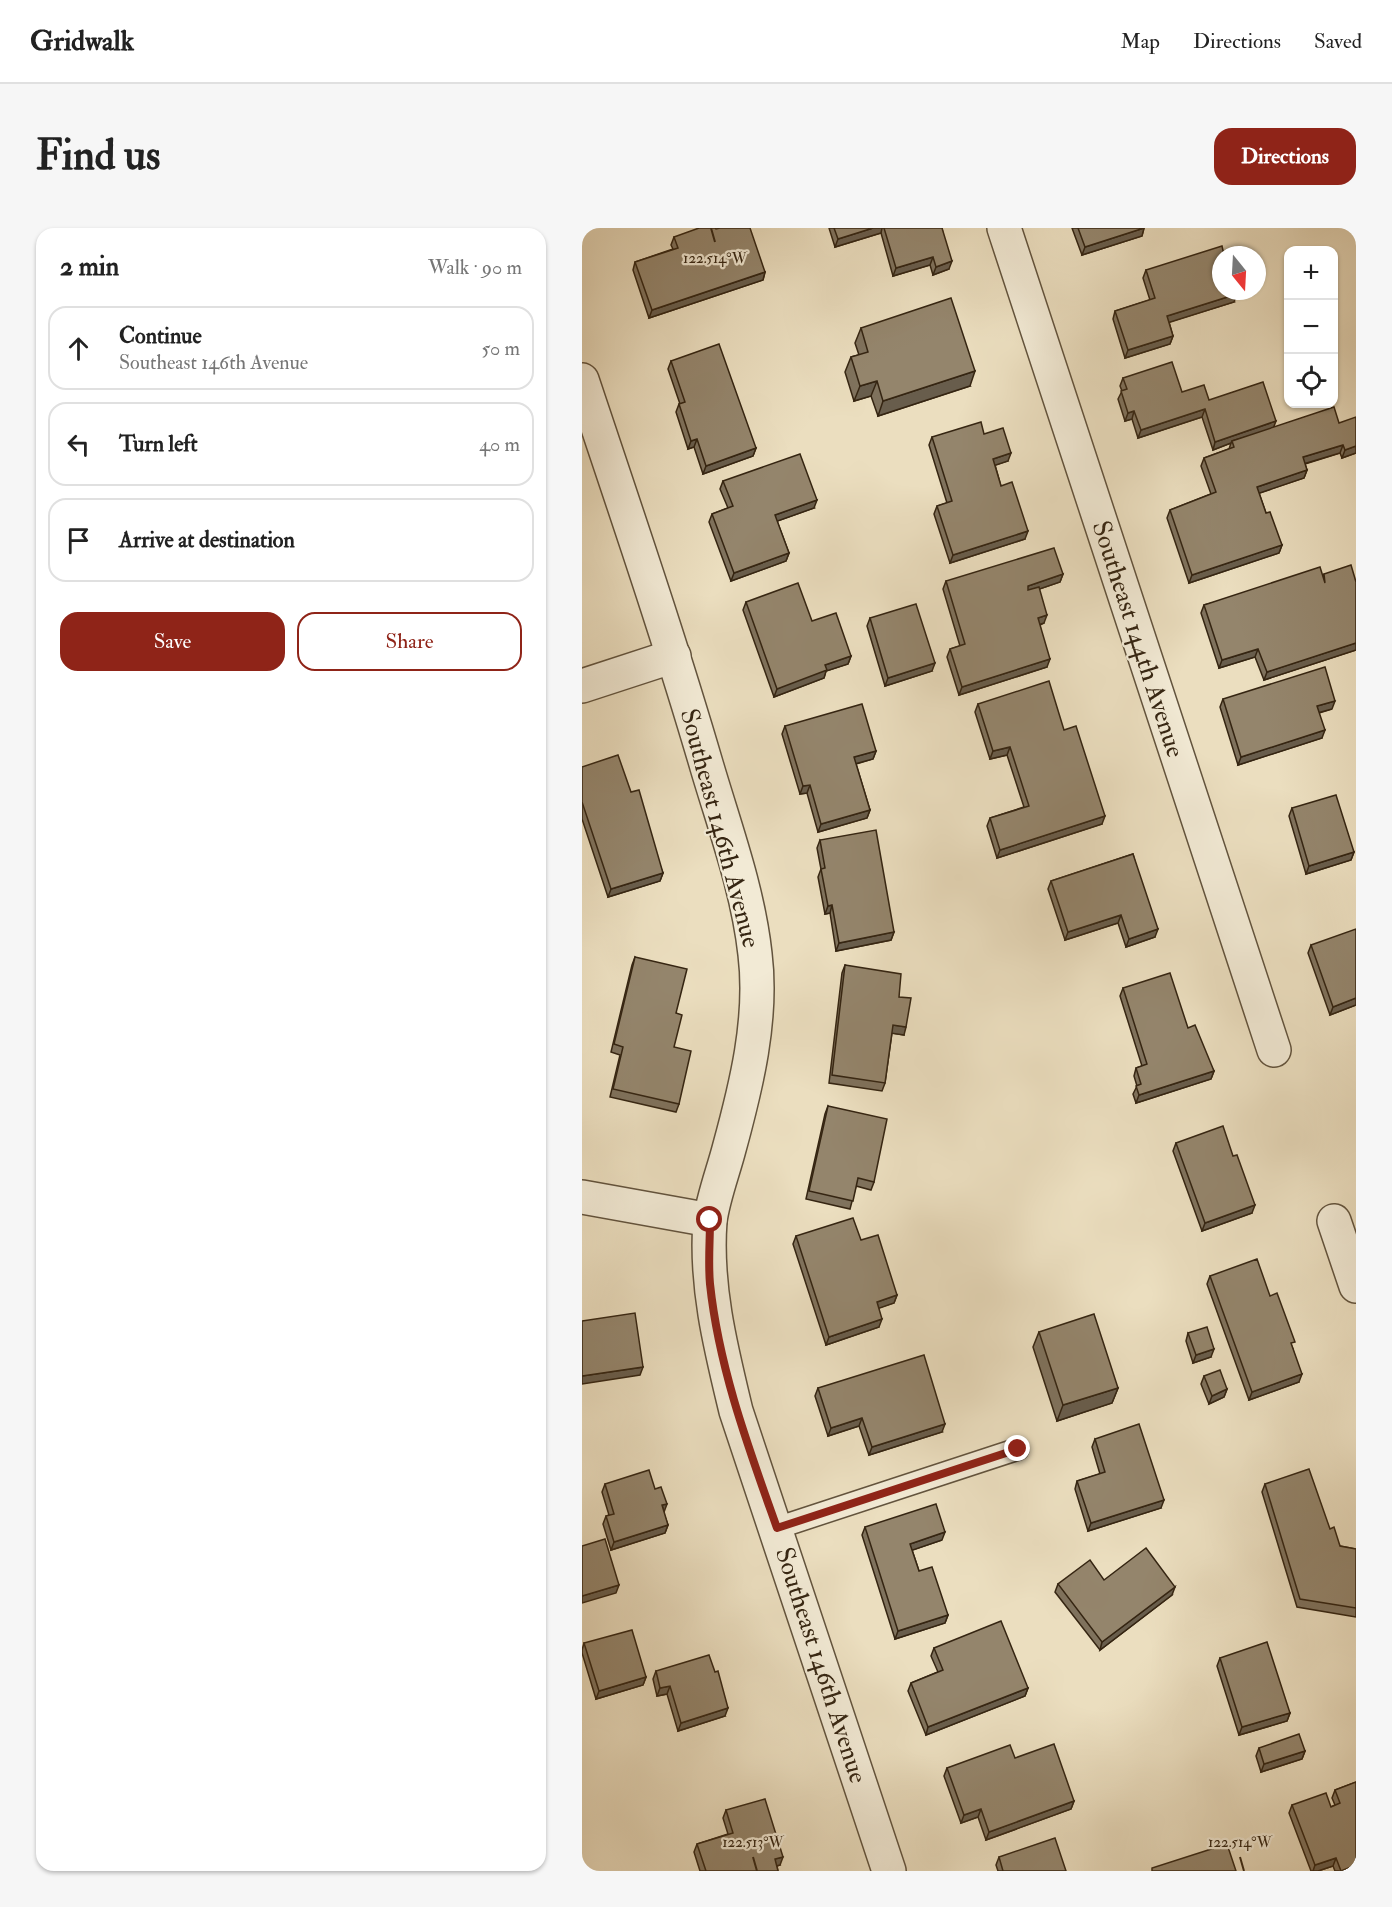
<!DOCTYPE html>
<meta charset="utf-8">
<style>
:root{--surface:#fff;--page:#f6f6f6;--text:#222;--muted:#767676;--line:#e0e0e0;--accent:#8f2418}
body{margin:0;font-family:"IM FELL Double Pica",serif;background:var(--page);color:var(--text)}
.controls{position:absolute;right:18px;top:18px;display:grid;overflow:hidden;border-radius:12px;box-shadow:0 2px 4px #0004}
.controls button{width:54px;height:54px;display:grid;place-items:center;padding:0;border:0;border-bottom:2px solid var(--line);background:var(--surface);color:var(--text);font:30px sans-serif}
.compass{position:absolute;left:630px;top:18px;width:54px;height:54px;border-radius:50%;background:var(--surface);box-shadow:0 2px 4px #0004;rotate:162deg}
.stop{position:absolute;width:18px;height:18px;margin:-14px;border:4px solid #8f2418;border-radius:50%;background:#fff}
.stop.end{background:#8f2418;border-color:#fff;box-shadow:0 2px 6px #0008}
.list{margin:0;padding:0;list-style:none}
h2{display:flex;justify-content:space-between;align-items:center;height:78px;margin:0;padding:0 24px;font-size:26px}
h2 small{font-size:20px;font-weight:400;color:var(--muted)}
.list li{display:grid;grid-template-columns:39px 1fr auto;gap:18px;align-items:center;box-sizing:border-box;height:84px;margin:0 12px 12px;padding:0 12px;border:2px solid var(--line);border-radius:18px}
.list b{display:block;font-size:22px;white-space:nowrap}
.list p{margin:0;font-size:20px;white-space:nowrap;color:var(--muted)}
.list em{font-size:20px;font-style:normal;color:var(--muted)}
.actions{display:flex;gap:12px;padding:18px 24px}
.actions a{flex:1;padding:14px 0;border:2px solid var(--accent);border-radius:18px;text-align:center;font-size:21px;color:var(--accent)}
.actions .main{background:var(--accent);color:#fff}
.icon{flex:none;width:33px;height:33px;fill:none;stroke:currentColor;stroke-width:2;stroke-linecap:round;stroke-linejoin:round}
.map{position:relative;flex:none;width:774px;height:1643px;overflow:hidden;border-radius:18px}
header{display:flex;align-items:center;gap:36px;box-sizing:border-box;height:84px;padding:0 30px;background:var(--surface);border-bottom:2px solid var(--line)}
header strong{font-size:28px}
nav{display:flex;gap:33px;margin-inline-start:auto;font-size:21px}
.intro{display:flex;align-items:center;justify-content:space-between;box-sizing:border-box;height:144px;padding:0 36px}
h1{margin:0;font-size:42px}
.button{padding:15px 27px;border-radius:18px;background:var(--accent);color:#fff;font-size:21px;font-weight:700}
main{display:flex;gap:36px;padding:0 36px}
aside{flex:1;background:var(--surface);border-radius:18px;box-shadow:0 2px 4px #0004}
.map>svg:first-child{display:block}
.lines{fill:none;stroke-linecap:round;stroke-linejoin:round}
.service-casing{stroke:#62533d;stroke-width:24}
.minor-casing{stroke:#62533d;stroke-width:36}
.service{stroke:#f2ead5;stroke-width:21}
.minor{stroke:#f2ead5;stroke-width:33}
.wall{fill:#7f725d;stroke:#352512;stroke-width:1.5}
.shaded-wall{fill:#685d4c;stroke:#352512;stroke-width:1.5}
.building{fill:#94856c;stroke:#352512;stroke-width:1.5}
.route{stroke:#8f2418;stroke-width:8}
.ticks{fill:none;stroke:#352512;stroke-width:2}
.labels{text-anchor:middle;stroke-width:4.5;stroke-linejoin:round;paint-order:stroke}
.street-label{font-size:26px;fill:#352512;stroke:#f2ead5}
.ticks-label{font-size:15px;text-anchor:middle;fill:#352512;stroke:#f2ead5;stroke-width:4.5;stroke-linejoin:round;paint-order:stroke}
</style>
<header>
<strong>Gridwalk</strong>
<nav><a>Map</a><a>Directions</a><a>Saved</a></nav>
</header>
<div class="intro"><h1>Find us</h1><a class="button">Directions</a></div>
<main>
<aside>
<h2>2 min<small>Walk · 90 m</small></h2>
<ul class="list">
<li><svg class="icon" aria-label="ahead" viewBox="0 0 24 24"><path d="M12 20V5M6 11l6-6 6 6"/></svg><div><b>Continue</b><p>Southeast 146th Avenue</p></div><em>50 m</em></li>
<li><svg class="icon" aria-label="left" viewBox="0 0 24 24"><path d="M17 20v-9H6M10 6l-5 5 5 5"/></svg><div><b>Turn left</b></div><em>40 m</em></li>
<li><svg class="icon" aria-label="arrive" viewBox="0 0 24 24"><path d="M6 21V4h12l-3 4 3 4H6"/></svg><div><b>Arrive at destination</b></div></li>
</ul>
<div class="actions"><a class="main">Save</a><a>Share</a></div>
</aside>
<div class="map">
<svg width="774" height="1643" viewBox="0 0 774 1643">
<rect width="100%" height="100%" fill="#ebdebf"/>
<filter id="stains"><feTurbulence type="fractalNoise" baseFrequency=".00333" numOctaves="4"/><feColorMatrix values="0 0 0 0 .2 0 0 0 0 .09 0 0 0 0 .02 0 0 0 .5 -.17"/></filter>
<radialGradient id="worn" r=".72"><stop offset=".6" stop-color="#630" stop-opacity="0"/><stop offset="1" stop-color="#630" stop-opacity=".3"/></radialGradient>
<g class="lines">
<g class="service-casing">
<path id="service" d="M195 1300 436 1221"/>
</g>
<g class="minor-casing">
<g id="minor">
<path d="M422 0 692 822"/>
<path d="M0 152C43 281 87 409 125 539 143 600 166 662 173 726 181 791 164 859 147 921 141 944 131 970 128 993 123 1058 139 1121 154 1183L307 1643"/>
<path d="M0 458 92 428"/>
<path d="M0 969 128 992"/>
<path d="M752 993 774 1058"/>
</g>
</g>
<use href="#service" class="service"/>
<use href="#minor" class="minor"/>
</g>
<g class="wall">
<path d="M247 0H360L367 41 351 47 348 37 311 48 299 5 253 19Z"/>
<path d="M490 0H562L560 8 500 27Z"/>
<path d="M92 9 183 44 181 52 67 90 51 42 53 34 91 21 89 17Z"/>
<path d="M564 42 652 74 587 94 591 108 588 116 543 130 531 91 533 83 568 72 561 50Z"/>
<path d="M279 100 388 158 296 188 289 168 272 173 263 144 269 129 277 127 273 115Z"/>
<path d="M89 133 174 220 171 228 121 246 112 219 106 221 94 184 97 176H98L86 141Z"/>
<path d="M541 150 600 164 627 172 692 199 757 195 774 225 760 230 758 225 723 236 725 242 722 250 677 265 684 285 700 317 697 325 607 355 585 290 588 282 629 266 619 238 622 230 647 221 649 215 631 222 620 189 556 210 550 191 543 193 536 171 540 163 538 158Z"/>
<path d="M402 206 426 233 413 237 419 258 443 311 368 335 352 286 355 278 365 275 347 217 350 209Z"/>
<path d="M141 253 232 280 195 293 207 325 204 333 149 353 127 294 130 286 146 280 138 261Z"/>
<path d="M481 346 478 354 457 361 462 395 458 397 465 439 377 467 365 429 368 421 378 418 361 361 364 353Z"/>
<path d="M742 346 774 354V422L682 452 673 429 637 440 619 385 622 377 741 348Z"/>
<path d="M164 374 269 428 266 436 244 443 242 450 192 469 161 382Z"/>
<path d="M288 390 350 443 303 458 285 398Z"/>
<path d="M641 471 750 481 737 485 740 510 656 537 638 479Z"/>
<path d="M396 476 482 502 520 596 415 630 405 598 408 590 442 579 425 527 408 531 393 484Z"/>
<path d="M203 498 294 523 291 531 274 536 288 582 285 590 236 604 225 565 218 566 200 506Z"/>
<path d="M0 539 49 564 81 645 78 653 26 669 0 591Z"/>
<path d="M710 580 772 624 769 632 724 646 707 588Z"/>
<path d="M238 612 312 704 309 712 254 723 248 685 243 686 236 649 239 641 235 620Z"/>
<path d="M551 626 573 709 544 719 536 695 483 712 466 661 469 653Z"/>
<path d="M729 717 774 777 748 787 726 725Z"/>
<path d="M53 729 94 785 92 819 97 876 94 884 28 869 38 827 29 824 50 737Z"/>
<path d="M263 737 317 769 322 807 310 805 303 855 300 863 247 855 260 745Z"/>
<path d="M541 760 606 800 632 843 629 851 554 875 551 866 555 858 552 848 554 840 560 838 538 768Z"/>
<path d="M246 878 292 954 289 962 274 958 268 981 224 971 243 886Z"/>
<path d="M594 915 651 928 670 985 620 1003 591 923Z"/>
<path d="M214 1008 279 1012 315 1067 312 1075 296 1080 297 1099 244 1117 211 1016Z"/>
<path d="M628 1048 688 1068 711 1121 717 1154 667 1172 625 1056Z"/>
<path d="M457 1104 536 1160 530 1175 475 1193 451 1119Z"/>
<path d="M606 1105 629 1129 611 1135 604 1113Z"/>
<path d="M622 1148 645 1161 642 1169 627 1176 619 1156Z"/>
<path d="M236 1160 360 1204 287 1227 277 1198 246 1208 233 1168Z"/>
<path d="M513 1211 579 1280 506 1303 493 1261 495 1253 518 1246 510 1219Z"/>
<path d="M23 1256 73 1261 86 1297 83 1305 29 1322 21 1296 24 1288 27 1287 20 1264Z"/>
<path d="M683 1256 748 1301 758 1318 774 1321V1389L715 1379 680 1264Z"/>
<path d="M283 1299 360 1312 330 1322 337 1343 366 1387 363 1395 313 1411 280 1307Z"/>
<path d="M522 1352 590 1367 518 1422 473 1364 476 1356Z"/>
<path d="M2 1415 64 1449 61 1457 14 1471 0 1425V1422Z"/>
<path d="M352 1420 446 1460 443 1468 344 1507 326 1463 329 1455 356 1444 349 1428Z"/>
<path d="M638 1430 708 1485 705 1493 657 1507 635 1438Z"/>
<path d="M74 1443 143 1488 96 1503 85 1466 75 1468 71 1451Z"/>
<path d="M677 1520 723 1523 720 1531 679 1544 674 1528Z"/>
<path d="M433 1530 492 1573 489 1581 404 1612 396 1589 379 1595 362 1548 365 1540Z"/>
<path d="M774 1554V1643H753L751 1638 736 1643H729L707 1585 710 1577 749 1579 753 1577 750 1570 753 1562Z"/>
<path d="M144 1582 198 1637 195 1638 196 1643H118L112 1624 115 1616 146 1606 141 1590Z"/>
<path d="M417 1629 484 1643H416L414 1637Z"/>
</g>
<g class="shaded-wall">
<path d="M291 0H300L299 5 253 19 256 11Z"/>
<path d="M562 0 560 8 500 27 503 19Z"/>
<path d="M351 29 348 37 311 48 314 40Z"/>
<path d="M370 33 367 41 351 47 354 39Z"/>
<path d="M183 44 181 52 67 90 70 82Z"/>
<path d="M655 66 652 74 582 96 585 88Z"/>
<path d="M591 108 588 116 543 130 546 122Z"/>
<path d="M393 143 388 158 296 188 301 173Z"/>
<path d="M295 153 289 168 272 173 278 158Z"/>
<path d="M623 181 620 189 556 210 559 202Z"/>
<path d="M552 183 550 191 543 193 546 185Z"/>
<path d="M694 193 691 201 650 213 649 215 631 222 633 214Z"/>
<path d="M115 211 112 219 106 221 109 213Z"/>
<path d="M761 217 758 225 718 237 721 229Z"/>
<path d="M774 218V225L760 230 763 222Z"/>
<path d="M174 220 171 228 121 246 124 238Z"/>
<path d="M429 225 426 233 408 239 411 231Z"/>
<path d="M725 242 722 250 672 267 675 259Z"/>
<path d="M235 272 232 280 190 295 193 287Z"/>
<path d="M446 303 443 311 368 335 371 327Z"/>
<path d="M700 317 697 325 607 355 610 347Z"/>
<path d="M207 325 204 333 149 353 152 345Z"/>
<path d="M481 346 478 354 443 366 446 358Z"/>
<path d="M465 387 462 395 453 398 456 390Z"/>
<path d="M774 415V422L682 452 685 444Z"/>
<path d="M676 421 673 429 637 440 640 432Z"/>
<path d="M269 428 266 436 244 443 242 450 192 469 195 461 243 437Z"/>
<path d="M468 431 465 439 377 467 380 459Z"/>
<path d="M353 435 350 443 303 458 306 450Z"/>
<path d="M753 473 750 481 732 486 735 478Z"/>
<path d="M743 502 740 510 656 537 659 529Z"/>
<path d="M428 519 425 527 408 531 411 523Z"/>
<path d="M294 523 291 531 269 537 272 529Z"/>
<path d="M228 557 225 565 218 566 221 558Z"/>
<path d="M288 582 285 590 236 604 239 596Z"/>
<path d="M523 588 520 596 415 630 418 622Z"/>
<path d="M772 624 769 632 724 646 727 638Z"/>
<path d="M81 645 78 653 26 669 29 661Z"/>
<path d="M250 677 248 685 243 686 246 678Z"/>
<path d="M539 687 536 695 483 712 486 704Z"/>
<path d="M576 701 573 709 544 719 547 711Z"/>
<path d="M312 704 309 712 254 723 257 715Z"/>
<path d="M774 770V777L748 787 751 779Z"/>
<path d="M311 797 324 799 322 807 308 805Z"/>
<path d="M632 843 629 851 554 875 557 867Z"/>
<path d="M673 977 670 985 620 1003 623 995Z"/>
<path d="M315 1067 312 1075 292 1082 295 1074Z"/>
<path d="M300 1091 297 1099 244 1117 247 1109Z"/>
<path d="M632 1121 629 1129 611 1135 614 1127Z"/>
<path d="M61 1139 58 1147 0 1156V1148Z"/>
<path d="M720 1146 717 1154 667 1172 670 1164Z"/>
<path d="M536 1160 530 1175 475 1193 481 1177Z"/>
<path d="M645 1161 642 1169 627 1176 630 1168Z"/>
<path d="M280 1190 277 1198 246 1208 249 1200Z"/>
<path d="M363 1196 360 1204 287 1227 290 1219Z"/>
<path d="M582 1272 579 1280 506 1303 509 1295Z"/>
<path d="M85 1276 82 1284 80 1277Z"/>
<path d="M86 1297 83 1305 29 1322 32 1314Z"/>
<path d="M363 1304 360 1312 325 1324 328 1316Z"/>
<path d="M37 1357 34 1365 0 1375V1368Z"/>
<path d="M593 1359 590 1367 518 1422 520 1414Z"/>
<path d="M366 1387 363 1395 313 1411 316 1403Z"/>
<path d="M64 1449 61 1457 14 1471 17 1463Z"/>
<path d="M88 1458 85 1466 75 1468 78 1460Z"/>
<path d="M446 1460 443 1468 344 1507 346 1499Z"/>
<path d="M146 1480 143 1488 96 1503 99 1495Z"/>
<path d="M708 1485 705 1493 657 1507 660 1499Z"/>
<path d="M723 1523 720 1531 679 1544 682 1536Z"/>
<path d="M492 1573 489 1581 404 1612 407 1604Z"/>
<path d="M399 1581 396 1589 379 1595 382 1587Z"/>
<path d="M201 1629 198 1637 190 1639 193 1631Z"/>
<path d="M754 1630 751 1638 736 1643H731L733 1637Z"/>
<path d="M774 1637V1643H759Z"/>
</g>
<g class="building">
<path d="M117 0H133L134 1 138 0H168L183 44 70 82 53 34 96 20 92 9Z"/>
<path d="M252 0H291L256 11Z"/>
<path d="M302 0H360L370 33 354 39 351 29 314 40Z"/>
<path d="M496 0H562L503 19Z"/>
<path d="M640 18 642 27H639V63H654L655 66 585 88 591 108 546 122 533 83 573 70 564 42Z"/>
<path d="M369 70 393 143 301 173 295 153 278 158 269 129 286 124 279 100Z"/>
<path d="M137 116 174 220 124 238 115 211 109 213 97 176 103 174 89 133Z"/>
<path d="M590 134 600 164 622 157 627 172 681 154 694 193 633 214 623 181 559 202 552 183 546 185 539 163 545 161 541 150Z"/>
<path d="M752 179 757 195 774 189V218L763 222 761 217 721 229 725 242 675 259 684 285 688 284 700 317 610 347 588 282 634 264 622 230 652 219 650 213Z"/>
<path d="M399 194 402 206 421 200 429 225 411 231 419 258 430 254 446 303 371 327 355 278 370 273 350 209Z"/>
<path d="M218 226 235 272 193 287 207 325 152 345 130 286 151 278 141 253Z"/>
<path d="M472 320 481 346 446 358V362L457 359 465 387 456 390 468 431 380 459 368 421 383 416 364 353Z"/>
<path d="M769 337 774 354V415L685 444 676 421 640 432 622 377 738 339 743 355 742 346Z"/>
<path d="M216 355 230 393 254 385 269 428 243 437 245 442 195 461 164 374Z"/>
<path d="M334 376 353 435 306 450 288 390Z"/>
<path d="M743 439 753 473 735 478 743 502 659 529 641 471Z"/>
<path d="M467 453 482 502 494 498 523 588 418 622 408 590 447 578 428 519 411 523 396 476Z"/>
<path d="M280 476 294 523 272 529 288 582 239 596 228 557 221 558 203 498Z"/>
<path d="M36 527 49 564 57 562 81 645 29 661 0 574V539Z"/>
<path d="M754 567 772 624 727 638 710 580Z"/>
<path d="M294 602 312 704 257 715 250 677 246 678 239 641 243 640 238 612Z"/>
<path d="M551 626 576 701 547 711 539 687 486 704 469 653Z"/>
<path d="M774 701V770L751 779 729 717Z"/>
<path d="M53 729 105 741 94 785 100 787 92 819 109 823 97 876 31 861 41 819 32 816Z"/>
<path d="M263 737 319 746 317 769 329 770 324 799 311 797 303 855 250 847Z"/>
<path d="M588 745 606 800 613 797 632 843 557 867 554 858 559 856 554 840 565 836 541 760Z"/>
<path d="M246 878 305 891 292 954 276 950 271 973 227 963Z"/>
<path d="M641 898 651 928 655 927 673 977 623 995 594 915Z"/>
<path d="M271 990 279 1012 296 1007 315 1067 295 1074 300 1091 247 1109 214 1008Z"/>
<path d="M675 1031 688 1068 695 1065 713 1114 709 1115 720 1146 670 1164 628 1048Z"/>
<path d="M53 1085 61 1139 0 1148V1093Z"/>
<path d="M512 1086 536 1160 481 1177 457 1104Z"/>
<path d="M625 1099 632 1121 614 1127 606 1105Z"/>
<path d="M342 1127 363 1196 290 1219 280 1190 249 1200 236 1160Z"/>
<path d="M638 1142 645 1161 630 1168 622 1148Z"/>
<path d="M557 1196 582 1272 509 1295 495 1253 523 1244 513 1211Z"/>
<path d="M727 1241 748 1301 752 1299 758 1318 774 1321V1380L718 1371 683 1256Z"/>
<path d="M67 1242 73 1261 79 1259 85 1276 80 1277 86 1297 32 1314 24 1288 32 1286 23 1256Z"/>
<path d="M354 1276 363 1304 328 1316 337 1343 350 1339 366 1387 316 1403 283 1299Z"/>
<path d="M23 1311 37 1357 0 1368V1318Z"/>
<path d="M564 1320 593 1359 520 1414 476 1356 508 1332 522 1352Z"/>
<path d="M419 1393 446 1460 346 1499 329 1455 361 1442 352 1420Z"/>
<path d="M50 1402 64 1449 17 1463 2 1415Z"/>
<path d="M685 1414 708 1485 660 1499 638 1430Z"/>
<path d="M127 1427 133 1444 136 1443 146 1480 99 1495 88 1458 78 1460 74 1443Z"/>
<path d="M717 1506 723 1523 682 1536 677 1520Z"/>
<path d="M472 1516 492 1573 407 1604 399 1581 382 1587 365 1540 428 1517 433 1530Z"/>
<path d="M774 1554V1637L759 1643 754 1630 733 1637 710 1577 744 1565 749 1579 758 1575 753 1562Z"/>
<path d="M183 1571 201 1629 193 1631 196 1643H124L115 1616 151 1605 144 1582Z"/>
<path d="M473 1610 484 1643H421L417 1629Z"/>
<path d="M645 1616 654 1643H570V1640Z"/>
</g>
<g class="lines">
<path class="route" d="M128 992C128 1013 126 1035 128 1056 137 1141 167 1221 195 1300L436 1221"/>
</g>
<path class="ticks" d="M129 0 133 14M171 1629 175 1643M658 1629 662 1643"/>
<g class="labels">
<g class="street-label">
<text transform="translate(557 411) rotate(72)" y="9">Southeast 144th Avenue</text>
<text transform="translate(139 600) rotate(75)" y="9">Southeast 146th Avenue</text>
<text transform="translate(240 1437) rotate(72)" y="9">Southeast 146th Avenue</text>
</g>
</g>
<g class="ticks-label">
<text x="133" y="35">122.514°W</text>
<text x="171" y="1619">122.513°W</text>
<text x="658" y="1619">122.514°W</text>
</g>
<rect width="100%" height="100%" filter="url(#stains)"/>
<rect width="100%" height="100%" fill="url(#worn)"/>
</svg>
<div class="controls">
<button>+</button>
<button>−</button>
<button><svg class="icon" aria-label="locate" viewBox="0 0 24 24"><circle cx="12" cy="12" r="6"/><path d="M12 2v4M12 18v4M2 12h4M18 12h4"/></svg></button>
</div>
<svg class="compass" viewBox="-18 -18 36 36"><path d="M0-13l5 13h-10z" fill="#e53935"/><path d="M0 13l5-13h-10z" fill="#767676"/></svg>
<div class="stop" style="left:128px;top:992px"></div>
<div class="stop end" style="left:436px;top:1221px"></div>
</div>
</main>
